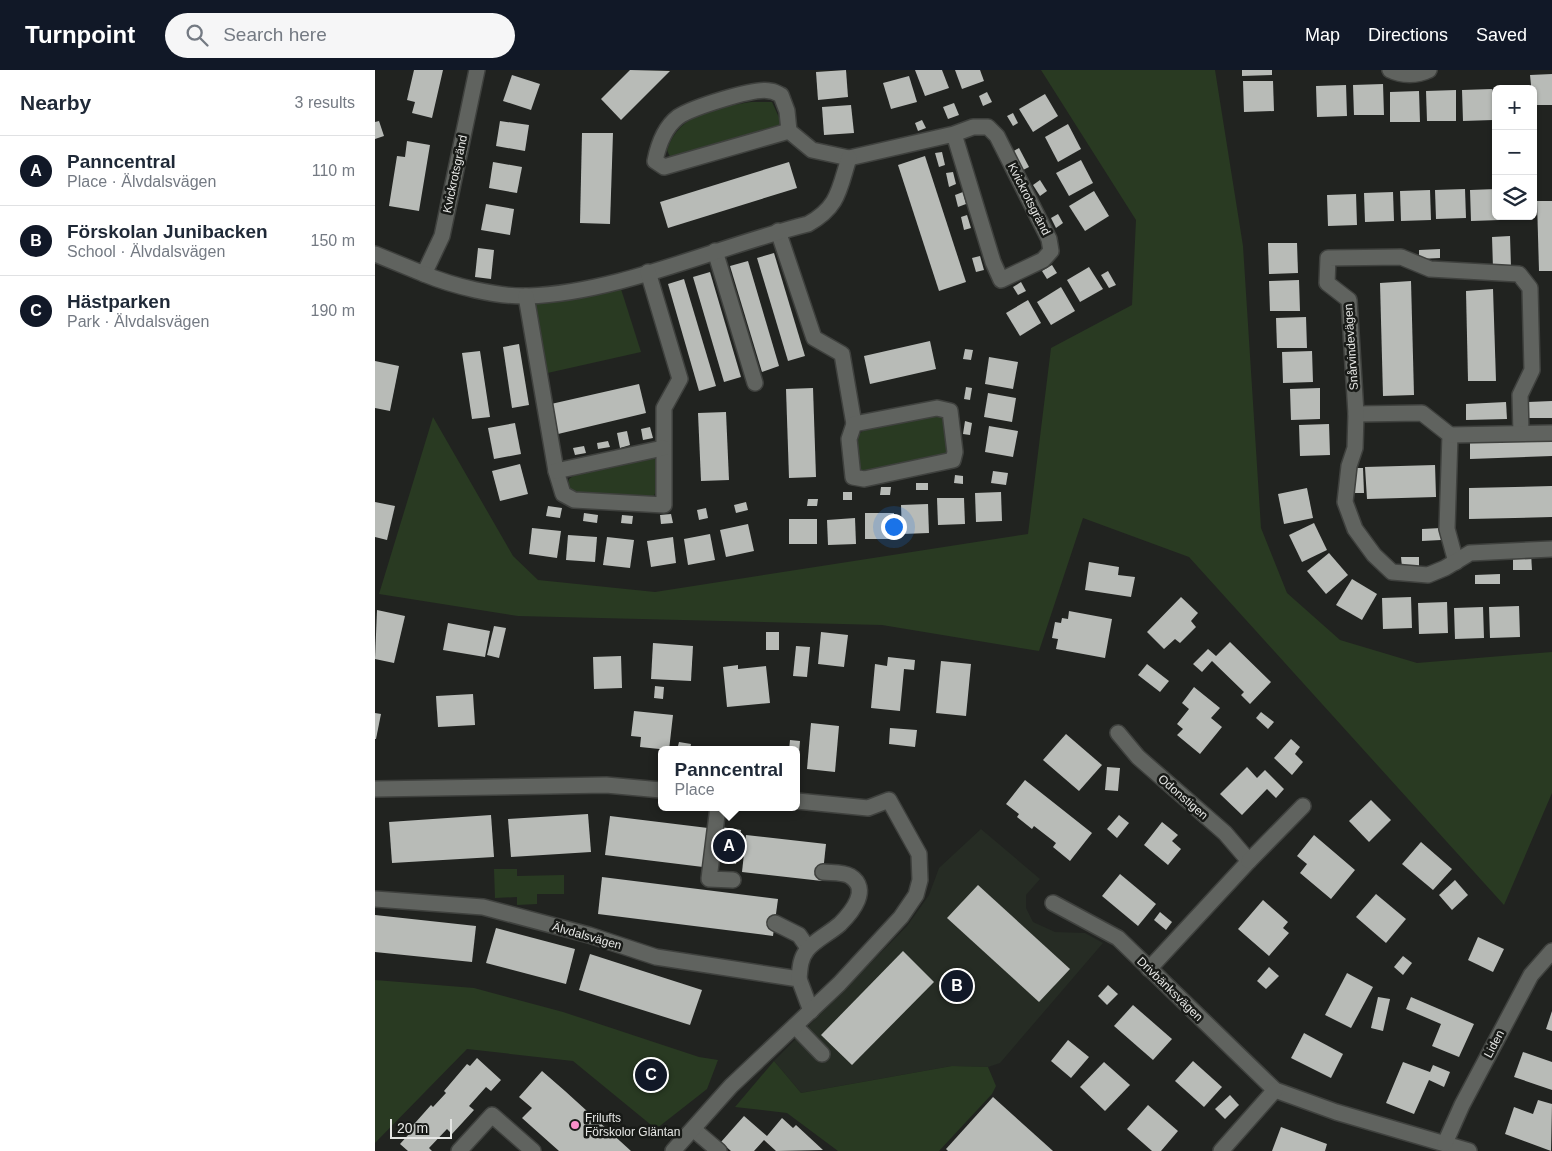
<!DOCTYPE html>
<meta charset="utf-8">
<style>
:root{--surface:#fff;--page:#f6f6f7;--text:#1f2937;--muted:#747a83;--line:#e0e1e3;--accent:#111827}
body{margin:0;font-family:Arial,sans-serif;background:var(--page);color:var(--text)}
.controls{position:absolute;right:15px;top:15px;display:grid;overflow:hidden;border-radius:8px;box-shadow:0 1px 4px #0004}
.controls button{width:45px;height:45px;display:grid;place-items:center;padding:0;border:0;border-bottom:1px solid var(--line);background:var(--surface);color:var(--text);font:25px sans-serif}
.scale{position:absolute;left:15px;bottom:12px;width:62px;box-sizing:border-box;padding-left:5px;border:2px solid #e5e6e4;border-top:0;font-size:14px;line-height:18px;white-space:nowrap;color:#e5e6e4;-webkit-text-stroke:4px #181a17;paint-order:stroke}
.you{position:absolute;left:518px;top:456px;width:18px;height:18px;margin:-12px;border:4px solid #fff;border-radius:50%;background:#1a73e8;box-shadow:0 0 0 8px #1a73e833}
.badge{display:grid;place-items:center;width:32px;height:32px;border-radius:50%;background:var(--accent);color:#fff;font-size:16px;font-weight:700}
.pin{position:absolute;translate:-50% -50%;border:2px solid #fff;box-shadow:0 1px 5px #0006}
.popup{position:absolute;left:283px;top:676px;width:142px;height:65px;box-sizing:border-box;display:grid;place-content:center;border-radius:8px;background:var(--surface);filter:drop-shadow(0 1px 4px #0005);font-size:16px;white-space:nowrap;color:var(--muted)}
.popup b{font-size:19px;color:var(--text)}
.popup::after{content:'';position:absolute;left:50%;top:100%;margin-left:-10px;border:10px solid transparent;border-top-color:var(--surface)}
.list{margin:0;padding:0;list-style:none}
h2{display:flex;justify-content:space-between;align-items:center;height:65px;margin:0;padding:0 20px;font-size:21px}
h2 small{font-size:16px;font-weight:400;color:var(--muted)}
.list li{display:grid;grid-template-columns:32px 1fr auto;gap:15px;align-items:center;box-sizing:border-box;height:70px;padding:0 20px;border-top:1px solid var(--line)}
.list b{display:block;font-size:19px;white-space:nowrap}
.list p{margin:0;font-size:16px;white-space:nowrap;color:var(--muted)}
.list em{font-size:16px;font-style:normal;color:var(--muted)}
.icon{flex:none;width:28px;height:28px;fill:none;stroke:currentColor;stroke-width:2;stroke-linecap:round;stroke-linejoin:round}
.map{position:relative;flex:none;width:1177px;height:1081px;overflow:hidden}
header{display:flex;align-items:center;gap:30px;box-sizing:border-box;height:70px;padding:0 25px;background:var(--accent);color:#fff}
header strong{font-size:24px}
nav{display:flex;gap:28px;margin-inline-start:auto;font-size:18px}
.search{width:350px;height:45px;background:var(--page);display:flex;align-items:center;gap:12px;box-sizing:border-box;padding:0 18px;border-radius:28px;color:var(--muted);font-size:19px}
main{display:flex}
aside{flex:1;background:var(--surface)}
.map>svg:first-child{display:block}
.built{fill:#262c24}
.green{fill:#293a22}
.building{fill:#b8bbb7}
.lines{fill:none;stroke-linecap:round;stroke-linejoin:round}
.minor-casing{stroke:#3f413e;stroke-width:18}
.minor{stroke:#60635f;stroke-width:15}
.poi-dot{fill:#f98fc9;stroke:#181a17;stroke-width:2}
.labels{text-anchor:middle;stroke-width:5;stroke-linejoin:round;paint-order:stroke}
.street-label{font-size:12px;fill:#e5e6e4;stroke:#181a17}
.poi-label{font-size:12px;fill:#e5e6e4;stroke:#181a17;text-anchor:start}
</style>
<header>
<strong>Turnpoint</strong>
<div class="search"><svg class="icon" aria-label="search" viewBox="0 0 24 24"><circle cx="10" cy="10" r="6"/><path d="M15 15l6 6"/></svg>Search here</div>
<nav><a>Map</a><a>Directions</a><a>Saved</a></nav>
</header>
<main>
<aside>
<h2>Nearby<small>3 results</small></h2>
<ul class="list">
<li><span class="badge">A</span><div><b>Panncentral</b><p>Place · Älvdalsvägen</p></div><em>110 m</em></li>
<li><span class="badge">B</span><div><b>Förskolan Junibacken</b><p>School · Älvdalsvägen</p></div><em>150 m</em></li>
<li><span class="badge">C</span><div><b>Hästparken</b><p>Park · Älvdalsvägen</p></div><em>190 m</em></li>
</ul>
</aside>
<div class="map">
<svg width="1177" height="1081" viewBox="0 0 1177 1081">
<rect width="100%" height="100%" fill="#212320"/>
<path class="built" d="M606 759 665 809 651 825V838L658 852 680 862 710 863 728 873 625 993 613 997 577 996 426 1023 399 991 532 856 554 825 564 798Z"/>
<g class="green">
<path d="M666 0H840L868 176 886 458 912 523 965 570 1042 593 1177 582V723L1129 835 814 487 708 448 664 581 507 555 143 546 4 524 58 347 138 486 163 510 280 522 653 464 676 278 757 235 761 150Z"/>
<path d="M376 32H397L407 54 295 87 292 80C305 42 341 38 376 32Z"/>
<path d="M246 219 266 282 168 304 155 235Z"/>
<path d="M563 344 571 349 576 379 571 387 487 401 482 393V366L489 360 544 346Z"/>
<path d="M277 387 285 390V414L277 429 197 422 192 417 194 409 201 404Z"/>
<path d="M119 799H142V806L189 805V824H162V834L142 835V827L120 828Z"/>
<path d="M0 910 99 918 188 942 324 987 343 990 332 1019 281 1059 198 991 92 979 0 1073Z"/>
<path d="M399 991 426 1023 577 996 613 997 621 1016 617 1024 564 1081H463L412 1043 360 1037Z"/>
</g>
<g class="building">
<path d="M39 0H68L57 48 37 43 40 32 32 30Z"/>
<path d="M255 0 295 1 246 50 226 29Z"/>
<path d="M471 0 473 27 443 30 441 2Z"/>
<path d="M540 0H567L574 18 550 26Z"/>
<path d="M580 0H605L609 11 587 19Z"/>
<path d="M867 0H897V5L867 6Z"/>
<path d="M1177 4V35H1158L1155 5Z"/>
<path d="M137 5 165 14 156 40 128 31Z"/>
<path d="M534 6 542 32 516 39 508 13Z"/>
<path d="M868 11H898L899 41 869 42Z"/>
<path d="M1008 14 1009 45H979L978 15Z"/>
<path d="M971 15 972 46 942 47 941 16Z"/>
<path d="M1117 19 1118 50 1088 51 1087 20Z"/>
<path d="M1081 20V51H1052L1051 21Z"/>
<path d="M1044 21 1045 52H1015V22Z"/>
<path d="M612 22 617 32 608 36 604 26Z"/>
<path d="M670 24 683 46 658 62 644 39Z"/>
<path d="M579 33 584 45 573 49 568 37Z"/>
<path d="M476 35 479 63 449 65 447 37Z"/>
<path d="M638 43 643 53 638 56 632 46Z"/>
<path d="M547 50 551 58 543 61 540 53Z"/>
<path d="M4 51 9 66 0 69V52Z"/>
<path d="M125 51 154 55 150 81 121 76Z"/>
<path d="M693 54 706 79 683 92 670 67Z"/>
<path d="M207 63H238L235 154 205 153Z"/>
<path d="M32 71 55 75 44 141 14 136 22 86 30 87Z"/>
<path d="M644 78 654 97 648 100 637 82Z"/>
<path d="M567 82 570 95 564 97 560 83Z"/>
<path d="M550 86 591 212 564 221 523 95Z"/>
<path d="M706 90 718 113 694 126 681 103Z"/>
<path d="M118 92 147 97 142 123 114 118Z"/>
<path d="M414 92 422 118 293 158 285 132Z"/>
<path d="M578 102 581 114 574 117 571 103Z"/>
<path d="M665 110 672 121 665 126 658 115Z"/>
<path d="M1090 119 1091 148 1061 149 1060 120Z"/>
<path d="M1121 119V146H1125V150L1096 151 1095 120Z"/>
<path d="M1055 120 1056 150 1026 151 1025 121Z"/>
<path d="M719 121 734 146 710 161 694 136Z"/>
<path d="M588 122 591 134 583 137 580 125Z"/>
<path d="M1018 122 1019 151 990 152 989 123Z"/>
<path d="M981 124 982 155 953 156 952 125Z"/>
<path d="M1162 131H1177V201H1164Z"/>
<path d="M111 134 139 139 135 165 106 160Z"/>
<path d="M683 144 688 153 681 158 676 148Z"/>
<path d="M592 145 596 158 589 160 586 147Z"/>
<path d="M1135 166 1136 197 1118 198 1117 167Z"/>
<path d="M893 173H922L923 203 894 204Z"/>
<path d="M103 178 119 180 116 209 100 207Z"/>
<path d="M1065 179V188L1044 189V180Z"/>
<path d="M399 183 430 286 413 291 382 188Z"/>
<path d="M605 186 609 200 601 202 597 188Z"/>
<path d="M373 191 404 296 387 302 355 196Z"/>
<path d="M677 195 682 203 672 209 667 201Z"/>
<path d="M714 197 728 219 705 232 692 210Z"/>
<path d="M733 201 741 215 734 218 726 205Z"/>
<path d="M335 202 366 307 349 312 318 207Z"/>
<path d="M309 209 341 316 324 321 293 214Z"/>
<path d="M924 210 925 241H895L894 211Z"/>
<path d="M1036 211 1039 325 1008 326 1005 213Z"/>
<path d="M646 212 651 221 643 225 638 217Z"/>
<path d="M686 217 700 241 676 255 662 232Z"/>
<path d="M1118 219 1121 311H1093L1091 221Z"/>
<path d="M653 230 666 253 645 266 631 243Z"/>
<path d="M931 247 932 278H902L901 248Z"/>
<path d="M555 271 561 299 495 314 489 286Z"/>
<path d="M144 274 154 335 137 338 128 277Z"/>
<path d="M590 279 598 280 596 290 588 289Z"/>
<path d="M105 281 115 347 97 349 87 283Z"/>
<path d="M937 281 938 312 908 313 907 282Z"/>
<path d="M614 287 643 292 638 319 610 314Z"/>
<path d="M0 291 24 296 15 341 0 338Z"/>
<path d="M264 314 271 343 183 364 176 334Z"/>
<path d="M591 317 597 318 595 330 589 329Z"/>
<path d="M438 318 441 407 414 408 411 319Z"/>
<path d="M945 318V349L916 350 915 319Z"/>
<path d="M613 323 641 328 637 352 609 347Z"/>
<path d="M1177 331V348H1154L1153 332Z"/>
<path d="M1131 332 1132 349 1091 350V334Z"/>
<path d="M351 342 354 410 326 411 323 343Z"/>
<path d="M590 351 597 353 595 365 588 364Z"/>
<path d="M140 353 146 384 119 389 113 358Z"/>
<path d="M954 354 955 385 925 386 924 355Z"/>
<path d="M614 356 643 361 638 387 610 382Z"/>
<path d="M275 357 278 368 268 370 266 359Z"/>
<path d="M252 361 255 375 245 378 242 363Z"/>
<path d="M1177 370V386L1095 389V373Z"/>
<path d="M233 371 235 377 223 379 222 373Z"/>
<path d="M209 376 211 383 200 385 198 378Z"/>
<path d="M145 394 153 424 125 431 117 401Z"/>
<path d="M1060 395 1061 427 992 429 990 397Z"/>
<path d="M978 398H988L989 423H979Z"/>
<path d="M618 401 633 403 631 415 616 413Z"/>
<path d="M580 405 588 406V414L579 413Z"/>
<rect x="541" y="413" width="12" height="7"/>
<path d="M1177 416V447L1094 449V418Z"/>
<path d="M506 417H516L515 425H505Z"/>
<path d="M932 418 938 448 909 454 903 424Z"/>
<rect x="468" y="422" width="9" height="8"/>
<path d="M626 422 627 451 601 452 600 423Z"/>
<path d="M562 428H589L590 454 563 455Z"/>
<path d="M433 429H443L442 436H432Z"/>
<path d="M0 432 20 436 12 470 0 467Z"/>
<path d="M371 432 373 440 361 443 359 435Z"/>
<path d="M553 434 554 463 527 464 526 435Z"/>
<path d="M173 436 187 438 185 448 171 446Z"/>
<path d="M331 438 333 448 324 450 322 440Z"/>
<path d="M209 443 223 445 222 453 208 451Z"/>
<rect x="490" y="443" width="29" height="26"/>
<path d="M296 444 298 453 286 454 285 445Z"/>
<path d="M247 445 258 446 257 454 246 453Z"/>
<path d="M480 448 481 474 453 475 452 450Z"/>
<rect x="414" y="449" width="28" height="25"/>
<path d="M939 453 952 480 927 492 914 465Z"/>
<path d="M373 454 379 481 351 487 345 460Z"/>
<path d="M157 458 186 461 182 488 154 484Z"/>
<path d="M1066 458V470L1047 471V459Z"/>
<path d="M335 464 340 490 313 495 309 469Z"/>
<path d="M193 465 222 467 220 492 191 490Z"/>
<path d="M232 467 259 470 255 498 228 495Z"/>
<path d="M298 467 301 493 276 497 272 471Z"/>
<path d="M954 483 973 505 951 524 932 501Z"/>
<path d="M1138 483H1156L1157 500H1138Z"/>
<path d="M1026 487H1044V497H1027Z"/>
<path d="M714 492 744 497 743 505 760 507 756 527 710 520Z"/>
<path d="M1125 504V514H1100V505Z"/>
<path d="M977 509 1002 524 987 550 961 535Z"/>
<path d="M806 527 823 543 816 551 821 557 805 573 800 569 789 579 772 562Z"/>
<path d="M1036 527 1037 558 1008 559 1007 528Z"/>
<path d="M1072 532 1073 563 1044 564 1043 533Z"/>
<path d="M1144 536 1145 567 1115 568 1114 537Z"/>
<path d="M1108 537 1109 568 1080 569 1079 538Z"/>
<path d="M2 540 30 546 19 593 0 589Z"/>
<path d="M694 541 737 549 730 588 681 579 683 569 677 568 680 552 686 553 687 548 693 549Z"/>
<path d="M73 553 115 561 110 587 68 580Z"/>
<path d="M119 556 131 558 124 588 112 585Z"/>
<rect x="391" y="562" width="13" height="18"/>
<path d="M446 562 473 565 469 597 443 594Z"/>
<path d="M855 572 896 612 875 634 866 625 869 622 837 591 827 602 818 594 833 579 841 586Z"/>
<path d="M278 573 318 576 316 611 276 609Z"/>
<path d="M421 576 435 577 432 607 418 606Z"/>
<path d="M246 586 247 618 219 619 218 587Z"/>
<path d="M513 587 540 590 539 600 529 599 525 641 496 638 500 594 512 596Z"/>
<path d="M566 591 596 594 591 646 561 643Z"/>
<path d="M772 594 794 611 785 622 763 605Z"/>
<path d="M363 595V599L391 596 395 633 352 637 348 597Z"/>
<path d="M280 616 289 617 288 629 279 628Z"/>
<path d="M819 617 845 638 836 648 847 657 825 684 802 665 808 659 802 654 814 639 807 633Z"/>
<path d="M98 624 100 655 63 657 61 626Z"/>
<path d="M259 641 298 645 294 680 265 677 266 667 256 666Z"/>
<path d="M886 642 899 652 893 659 881 648Z"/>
<path d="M0 643 6 644 1 669H0Z"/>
<path d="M436 653 464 656 460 702 432 699Z"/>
<path d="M515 658 542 660 540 677 514 674Z"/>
<path d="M691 664 727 695 704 721 668 690Z"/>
<path d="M916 669 925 677 920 684 928 692 917 705 899 688Z"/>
<path d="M415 670 425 671 423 696 422 680H414Z"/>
<path d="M304 672 316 674 315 680H302Z"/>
<path d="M732 697 745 698 743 721 730 720Z"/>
<path d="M872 697 882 708 890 700 909 719 901 728 892 719 867 745 845 724Z"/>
<path d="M650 710 717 763 695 791 678 777 681 773 659 756 657 759 642 747 644 744 631 734Z"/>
<path d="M996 730 1016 750 994 772 974 751Z"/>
<path d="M213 744 216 782 136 787 133 749Z"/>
<path d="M116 745 119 787 17 793 14 752Z"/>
<path d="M744 745 754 753 742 768 732 759Z"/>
<path d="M235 746 333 758 328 797 230 785Z"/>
<path d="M787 752 803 765 797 771 806 779 793 795 769 775Z"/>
<path d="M346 757 366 760 361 794 342 791Z"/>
<path d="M371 765 451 774 447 811 367 802Z"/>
<path d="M939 765 980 800 956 829 925 803 932 794 922 786Z"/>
<path d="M1046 772 1077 799 1058 820 1027 794Z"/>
<path d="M745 804 781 834 763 856 727 826Z"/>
<path d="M227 807 403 829 398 866 223 844Z"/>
<path d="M1080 810 1093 825 1077 840 1064 825Z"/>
<path d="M603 815 695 899 664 932 572 848Z"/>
<path d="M1001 824 1031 849 1011 873 981 847Z"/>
<path d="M888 830 913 852 908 858 914 863 894 886 863 859Z"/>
<path d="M785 842 797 852 791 860 779 850Z"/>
<path d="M0 845 101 856 97 892 0 882Z"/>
<path d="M121 858 200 879 191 914 111 893Z"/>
<path d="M1103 867 1129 879 1118 902 1093 890Z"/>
<path d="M528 881 559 912 477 995 446 965Z"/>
<path d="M215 884 327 920 315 955 204 920Z"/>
<path d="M1028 886 1037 893 1028 905 1019 897Z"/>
<path d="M894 897 904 906 891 919 882 911Z"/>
<path d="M972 903 998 917 976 958 950 945Z"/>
<path d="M733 915 743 924 732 935 723 926Z"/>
<path d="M1003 927 1015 929 1008 961 996 958Z"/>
<path d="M1036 927 1099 954 1084 987 1057 976 1066 954 1031 939Z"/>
<path d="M758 935 797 969 778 990 739 956Z"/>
<path d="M1177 941V961L1171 959Z"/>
<path d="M929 963 968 984 956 1008 916 988Z"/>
<path d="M693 970 714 987 696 1008 676 991Z"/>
<path d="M1148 982 1177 992V1020L1139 1007Z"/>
<path d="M102 988 126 1010 116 1021 111 1017 94 1036 99 1040 77 1064 72 1059 54 1078 57 1081H33L25 1074 34 1064 32 1062 56 1035 58 1037 71 1023 69 1021 92 994 95 996Z"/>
<path d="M818 991 847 1017 829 1037 800 1011Z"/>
<path d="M729 992 755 1015 730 1041 705 1017Z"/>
<path d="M1028 992 1055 1002 1058 995 1075 1002 1069 1017 1054 1010 1039 1044 1011 1033Z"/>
<path d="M167 1001 190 1021 256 1081H184L147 1048 157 1038 144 1027Z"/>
<path d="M855 1025 864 1035 850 1049 840 1039Z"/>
<path d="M618 1027 678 1081H573L571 1079Z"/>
<path d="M1163 1030 1177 1034 1176 1081 1130 1064 1139 1037 1158 1044Z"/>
<path d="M773 1035 803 1061 786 1081H777L752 1059Z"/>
<path d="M369 1046 392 1066 407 1048 418 1058 421 1055 448 1080 401 1081 389 1070 379 1081H356L346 1072Z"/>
<path d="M906 1057 952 1074 950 1081H897Z"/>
</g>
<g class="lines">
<g class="minor-casing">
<g id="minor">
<path d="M1015 0C1027 6 1042 6 1054 0"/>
<path d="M414 61 412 41 406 25C403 24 399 21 395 21 380 17 316 38 303 47 290 57 283 76 280 91L289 97 414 61 437 80 474 88 579 64 618 192 626 210 668 190 676 181 674 169 622 66 613 57H598L579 64"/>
<path d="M403 161 439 268 467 284 479 354"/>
<path d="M340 181 380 313"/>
<path d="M0 184 49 204 67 166 102 0"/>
<path d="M49 204C78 216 122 227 153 226 243 223 344 176 433 154 464 137 464 119 474 88"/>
<path d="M151 226 181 401 188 424 199 430 289 435V338L305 309 273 202"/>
<path d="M562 338 575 341 580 382 578 390 489 409 478 407 474 369 479 354Z"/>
<path d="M981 344 1047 343 1075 365 1072 459 1081 492"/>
<path d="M1146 363 1145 325 1157 300 1155 218 1144 204 1055 199 1026 187 953 188 952 213 974 230 981 344 980 378 974 396 970 432 980 459 999 485 1017 502 1053 505 1070 498 1095 483 1177 479"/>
<path d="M1075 365 1177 363"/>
<path d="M181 401 288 378"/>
<path d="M743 663 763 687 850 763 874 791 774 899"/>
<path d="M0 719 231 715 286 720"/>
<path d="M343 737 334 809 358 810"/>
<path d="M874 791 928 736"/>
<path d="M0 829 108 837 214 865 281 887 424 909 436 941"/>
<path d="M678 833 743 868 900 1020 961 1042 1094 1081"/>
<path d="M400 853 424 865 433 878"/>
<path d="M424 909C425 898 425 889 432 880 440 870 455 863 465 854 477 842 496 819 475 806 468 802 456 803 448 802"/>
<path d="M420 956 447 984"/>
<path d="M318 1059 344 1081"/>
<path d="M1070 1073 1087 1035 1156 905 1177 881"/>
<path d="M84 1081 117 1045 158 1081"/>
<path d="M298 1081 356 1016 464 914 526 847 541 825 545 810 544 784 514 730 493 738 422 731"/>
<path d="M846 1081 900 1020"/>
</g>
</g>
<use href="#minor" class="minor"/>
</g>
<circle class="poi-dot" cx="200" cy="1055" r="5"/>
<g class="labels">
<g class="street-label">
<text transform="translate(80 104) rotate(-78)" y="4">Kvickrotsgränd</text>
<text transform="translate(654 129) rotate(63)" y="4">Kvickrotsgränd</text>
<text transform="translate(976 277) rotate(-94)" y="4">Snårvindevägen</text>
<text transform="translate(808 727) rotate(41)" y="4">Odonstigen</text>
<text transform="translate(212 866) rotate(16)" y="4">Älvdalsvägen</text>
<text transform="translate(795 919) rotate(44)" y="4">Drivbänksvägen</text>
<text transform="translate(1119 974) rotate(-62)" y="4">Liden</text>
</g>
<g class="poi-label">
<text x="210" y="1052">Frilufts<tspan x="210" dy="14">Förskolor Gläntan</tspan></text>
</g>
</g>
</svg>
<div class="controls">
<button>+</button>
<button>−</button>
<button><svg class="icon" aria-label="layers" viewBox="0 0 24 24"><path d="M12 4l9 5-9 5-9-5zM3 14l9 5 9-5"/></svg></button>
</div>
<div class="scale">20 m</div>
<div class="you"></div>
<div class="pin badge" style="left:354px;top:776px">A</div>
<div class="popup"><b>Panncentral</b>Place</div>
<div class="pin badge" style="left:582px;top:916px">B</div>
<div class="pin badge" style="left:276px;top:1005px">C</div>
</div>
</main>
